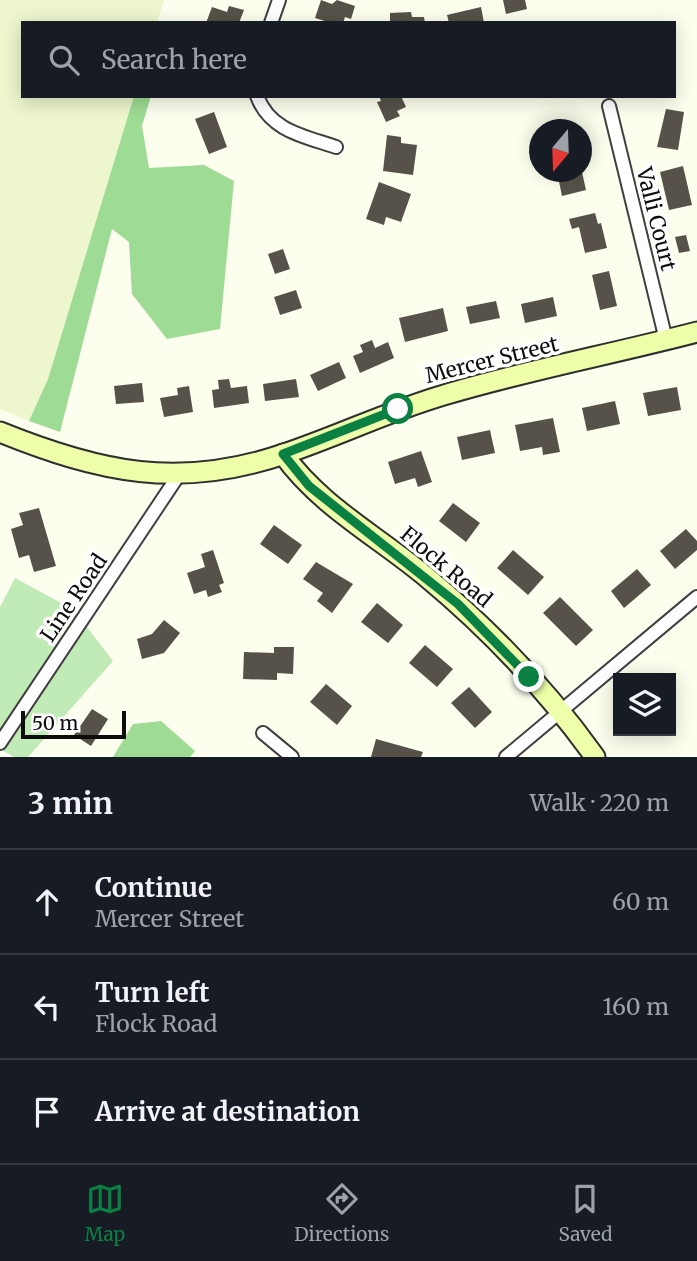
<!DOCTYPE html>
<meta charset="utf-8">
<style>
:root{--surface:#171b24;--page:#20242c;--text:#f1f3f6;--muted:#9ea1a6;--line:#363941;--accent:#0b8043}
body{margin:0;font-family:Merriweather,serif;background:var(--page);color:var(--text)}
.controls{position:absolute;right:21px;bottom:21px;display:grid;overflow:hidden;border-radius:0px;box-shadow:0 4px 18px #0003}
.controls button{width:63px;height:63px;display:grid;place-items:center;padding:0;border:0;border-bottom:2px solid var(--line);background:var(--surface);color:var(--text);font:35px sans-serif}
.compass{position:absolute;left:529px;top:119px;width:63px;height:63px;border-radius:50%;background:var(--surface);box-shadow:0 4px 18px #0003;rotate:199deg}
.scale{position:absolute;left:21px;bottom:18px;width:105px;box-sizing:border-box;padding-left:7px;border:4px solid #0d0d0d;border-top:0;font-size:19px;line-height:24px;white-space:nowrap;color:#0d0d0d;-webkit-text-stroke:5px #fff;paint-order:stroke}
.stop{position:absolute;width:21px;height:21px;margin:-16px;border:5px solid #0b8043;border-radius:50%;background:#fff}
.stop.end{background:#0b8043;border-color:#fff;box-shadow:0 2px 7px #0008}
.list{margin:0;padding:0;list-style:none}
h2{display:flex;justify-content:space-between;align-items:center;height:91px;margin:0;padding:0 28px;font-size:30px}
h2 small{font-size:23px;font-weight:400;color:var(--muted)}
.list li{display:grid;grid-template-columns:46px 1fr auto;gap:21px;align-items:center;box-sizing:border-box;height:105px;padding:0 28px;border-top:2px solid var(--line)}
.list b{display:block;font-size:26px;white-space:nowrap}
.list p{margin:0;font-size:23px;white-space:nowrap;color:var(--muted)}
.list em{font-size:23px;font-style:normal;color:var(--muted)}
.icon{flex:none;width:38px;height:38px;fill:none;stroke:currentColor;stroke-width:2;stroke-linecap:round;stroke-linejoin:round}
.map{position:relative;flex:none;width:697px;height:757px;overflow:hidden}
.search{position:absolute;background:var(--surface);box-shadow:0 4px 18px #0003;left:21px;right:21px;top:21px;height:77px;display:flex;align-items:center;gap:18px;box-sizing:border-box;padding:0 24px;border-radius:0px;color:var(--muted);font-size:26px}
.sheet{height:406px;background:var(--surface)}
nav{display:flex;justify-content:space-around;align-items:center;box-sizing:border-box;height:98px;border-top:2px solid var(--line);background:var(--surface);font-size:19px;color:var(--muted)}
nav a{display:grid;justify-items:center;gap:4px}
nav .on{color:var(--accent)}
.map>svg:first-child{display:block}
.farmland{fill:#edf6cd}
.green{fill:#c1ebb6}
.forest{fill:#9edc95}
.building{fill:#565249}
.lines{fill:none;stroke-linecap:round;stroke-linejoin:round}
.street-casing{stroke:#404040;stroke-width:16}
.secondary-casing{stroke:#2f2f2f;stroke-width:23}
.street{stroke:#fff;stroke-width:12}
.secondary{stroke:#eeffa9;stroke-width:19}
.route{stroke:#0b8043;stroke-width:9}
.labels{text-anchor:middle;stroke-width:7;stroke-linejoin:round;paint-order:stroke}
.street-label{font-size:21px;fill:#0d0d0d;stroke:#fff}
</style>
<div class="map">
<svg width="697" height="757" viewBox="0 0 697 757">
<rect width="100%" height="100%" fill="#fdffee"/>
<path class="farmland" d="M0 0H164L157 23H23V96H134L48 379 29 421 0 409Z"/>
<path class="green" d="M15 578 74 610 113 661 28 757H14L0 749V607Z"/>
<g class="forest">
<path d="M134 96H151L142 126 149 168 204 165 234 181 220 329 167 339 132 294 129 242 112 229 60 432 29 421 48 379Z"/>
<path d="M161 721 195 751 190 757H113L133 724Z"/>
</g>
<g class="building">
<path d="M321 0 332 4 337 0 355 6 351 19 345 17 343 23H331L315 18Z"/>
<path d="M503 0H525L527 9 506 14Z"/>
<path d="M229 6 244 10 239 23H206L212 7 227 12Z"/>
<path d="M481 7 484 23H449L447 15Z"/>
<path d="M411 12 412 17H424L425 23H390V13Z"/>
<path d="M379 96H401L406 107 397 111 400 116 386 122 377 102 381 101Z"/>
<path d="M666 109 684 112 678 150 657 147Z"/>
<path d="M214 112 227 147 209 154 195 119Z"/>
<path d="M387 135 401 137V143L417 145 413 175 383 171Z"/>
<path d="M683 166 692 205 669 210 660 172Z"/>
<path d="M557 172H582L586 190 562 196Z"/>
<path d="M379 182 411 194 401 222 386 217 384 225 366 219Z"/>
<path d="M595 213 598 224 601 223 607 248 585 253 579 227 572 229 569 219Z"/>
<path d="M686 235 690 251 679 253 675 237Z"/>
<path d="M283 249 290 269 275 274 268 254Z"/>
<path d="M609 271 617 306 600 310 592 275Z"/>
<path d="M296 290 302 308 280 315 274 297Z"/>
<path d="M553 297 557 316 525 323 521 304Z"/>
<path d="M496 301 500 318 470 324 466 307Z"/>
<path d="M443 308 448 331 405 342 399 318Z"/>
<path d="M372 340 375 348 388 342 394 358 360 373 353 356 363 352 360 345Z"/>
<path d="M339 362 346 378 318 391 310 375Z"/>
<path d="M229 379 231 388 247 386 249 403 214 408 212 390 219 389 218 380Z"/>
<path d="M296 379 299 397 265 401 263 384Z"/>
<path d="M142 383 144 402 116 404 114 386Z"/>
<path d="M189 386 193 412 164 417 160 398 178 395 177 388Z"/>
<path d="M677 387 681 410 648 416 643 393Z"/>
<path d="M615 401 620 424 587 431 582 408Z"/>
<path d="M553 418 560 452 543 455 542 447 520 451 515 425Z"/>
<path d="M490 430 495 453 462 460 457 437Z"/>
<path d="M421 451 432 482 418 487 415 478 395 484 388 462Z"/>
<path d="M453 503 480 523 466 542 439 521Z"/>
<path d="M39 508 56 566 34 572 29 555 19 558 11 529 23 525 19 513Z"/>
<path d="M274 525 302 545 288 564 260 544Z"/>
<path d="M686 529 697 541V550L675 569 660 551Z"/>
<path d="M213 550 224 583 219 585 222 592 208 597 206 590 194 594 187 573 205 567 201 554Z"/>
<path d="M513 550 544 577 528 595 497 568Z"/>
<path d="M316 562 353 584 332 613 317 601 323 593 303 579Z"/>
<path d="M637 569 651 585 624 608 611 591Z"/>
<path d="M560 597 593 630 576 646 543 613Z"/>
<path d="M377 603 403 625 388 643 361 622Z"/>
<path d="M164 620 180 633 164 653 142 659 137 639 152 634Z"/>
<path d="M425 645 453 669 437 687 409 663Z"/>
<path d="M274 647H294L293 674 277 673V680L243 679 244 652 274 653Z"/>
<path d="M326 684 352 706 337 725 310 702Z"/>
<path d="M469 687 492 712 475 728 451 703Z"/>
<path d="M92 709 108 719 91 746 74 735Z"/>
<path d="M376 739 423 752 421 757H371Z"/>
</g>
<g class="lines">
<g class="street-casing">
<g id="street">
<path d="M271 23 279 0"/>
<path d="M257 96C270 131 304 136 336 147"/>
<path d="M609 106 666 340"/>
<path d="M263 733 292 757"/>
<path d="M0 743 180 473"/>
<path d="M506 757 697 597"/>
</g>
</g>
<g class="secondary-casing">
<g id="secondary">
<path d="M0 432C99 472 179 490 284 454 338 436 389 411 444 395 527 370 613 354 697 332"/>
<path d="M283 454C319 505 377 536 424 575 488 628 547 690 595 757"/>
</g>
</g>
<use href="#street" class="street"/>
<use href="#secondary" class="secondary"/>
</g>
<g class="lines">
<path class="route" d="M398 409 283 454 309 486 458 604 529 677"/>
</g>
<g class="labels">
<g class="street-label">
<text transform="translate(656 219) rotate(76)" y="7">Valli Court</text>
<text transform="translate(492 360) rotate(-14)" y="7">Mercer Street</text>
<text transform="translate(446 567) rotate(40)" y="7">Flock Road</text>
<text transform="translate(74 598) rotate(-56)" y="7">Line Road</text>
</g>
</g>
</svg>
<div class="controls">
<button><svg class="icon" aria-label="layers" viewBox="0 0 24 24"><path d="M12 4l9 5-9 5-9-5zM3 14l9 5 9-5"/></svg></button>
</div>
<svg class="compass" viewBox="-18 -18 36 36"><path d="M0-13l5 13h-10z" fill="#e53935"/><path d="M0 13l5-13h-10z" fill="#9ea1a6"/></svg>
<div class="scale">50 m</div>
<div class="stop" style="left:398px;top:409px"></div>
<div class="stop end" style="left:529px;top:677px"></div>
<div class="search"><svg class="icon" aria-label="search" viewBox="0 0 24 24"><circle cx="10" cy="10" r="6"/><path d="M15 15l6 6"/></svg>Search here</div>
</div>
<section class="sheet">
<h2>3 min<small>Walk · 220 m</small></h2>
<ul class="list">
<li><svg class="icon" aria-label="ahead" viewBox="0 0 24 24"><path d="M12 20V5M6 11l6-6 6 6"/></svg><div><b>Continue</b><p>Mercer Street</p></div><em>60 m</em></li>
<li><svg class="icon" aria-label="left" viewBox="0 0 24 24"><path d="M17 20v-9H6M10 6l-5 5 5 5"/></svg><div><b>Turn left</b><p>Flock Road</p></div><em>160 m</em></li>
<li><svg class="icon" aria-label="arrive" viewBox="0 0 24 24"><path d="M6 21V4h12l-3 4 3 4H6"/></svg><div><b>Arrive at destination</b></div></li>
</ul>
</section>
<nav>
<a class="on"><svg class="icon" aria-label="map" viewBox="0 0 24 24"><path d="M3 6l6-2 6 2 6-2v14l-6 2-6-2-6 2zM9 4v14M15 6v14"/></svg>Map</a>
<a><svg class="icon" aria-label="directions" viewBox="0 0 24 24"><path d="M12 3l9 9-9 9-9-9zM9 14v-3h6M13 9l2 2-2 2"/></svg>Directions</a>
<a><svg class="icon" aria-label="saved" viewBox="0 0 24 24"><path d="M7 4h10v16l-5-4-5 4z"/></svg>Saved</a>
</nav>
